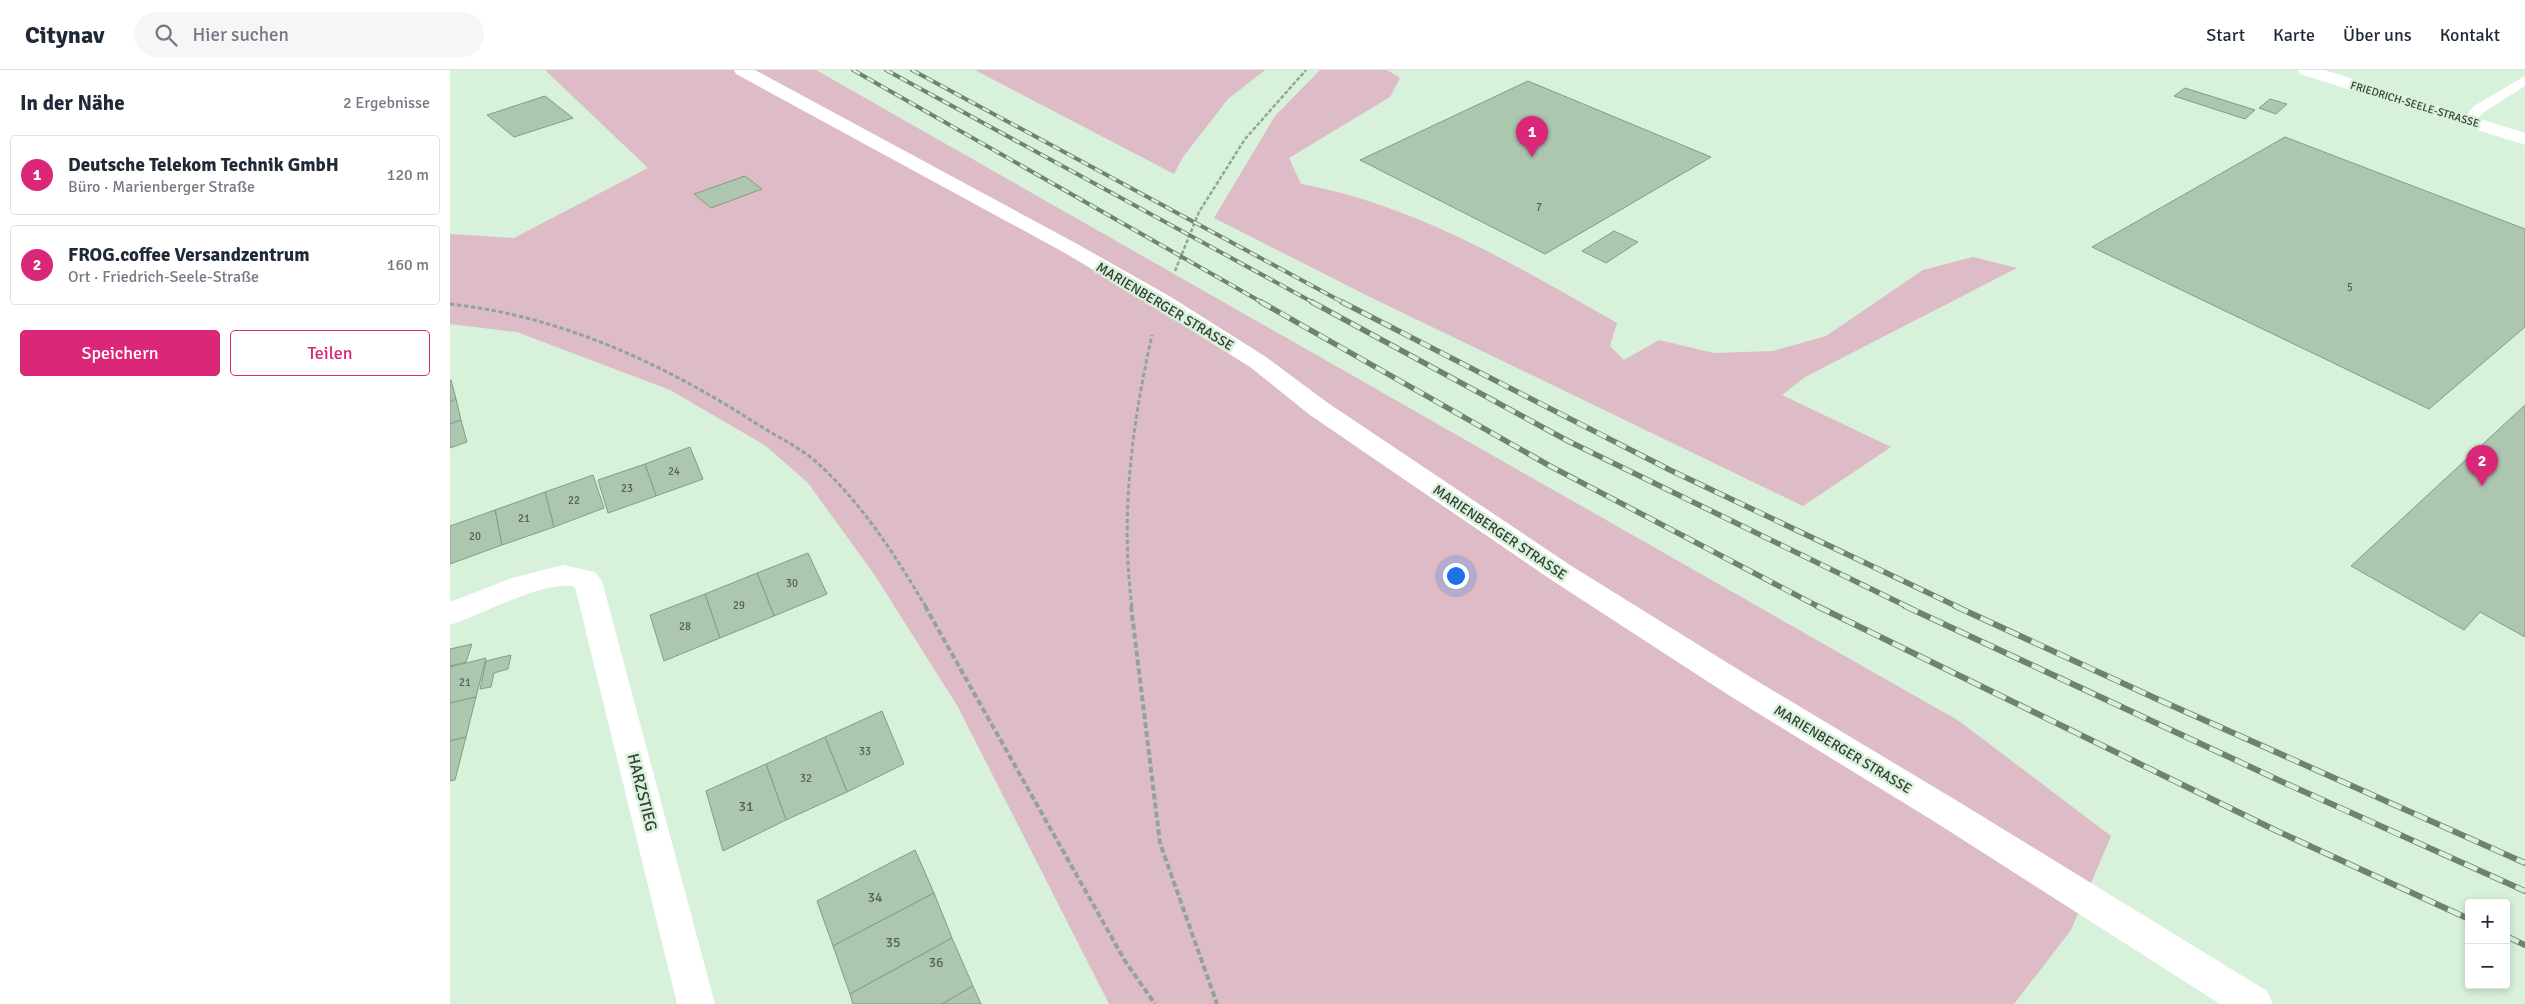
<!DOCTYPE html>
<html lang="de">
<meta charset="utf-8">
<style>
:root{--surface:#fff;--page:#f6f6f7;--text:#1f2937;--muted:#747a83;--line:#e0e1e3;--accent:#db2777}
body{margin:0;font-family:Signika,sans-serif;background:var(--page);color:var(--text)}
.controls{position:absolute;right:15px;bottom:15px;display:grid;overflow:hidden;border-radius:5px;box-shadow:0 2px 8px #0003}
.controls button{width:45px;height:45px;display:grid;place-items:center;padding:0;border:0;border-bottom:1px solid var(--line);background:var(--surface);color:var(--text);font:25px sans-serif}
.you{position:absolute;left:1005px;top:505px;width:18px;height:18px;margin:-12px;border:4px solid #fff;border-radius:50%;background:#1a73e8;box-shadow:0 0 0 8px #1a73e833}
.badge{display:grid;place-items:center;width:32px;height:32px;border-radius:50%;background:var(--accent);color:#fff;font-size:16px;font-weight:700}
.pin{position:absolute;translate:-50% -41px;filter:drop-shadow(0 1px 2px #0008)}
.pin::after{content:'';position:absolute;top:26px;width:18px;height:15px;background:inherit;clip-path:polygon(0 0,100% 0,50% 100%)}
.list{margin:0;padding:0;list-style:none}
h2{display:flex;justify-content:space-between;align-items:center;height:65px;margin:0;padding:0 20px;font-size:21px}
h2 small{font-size:16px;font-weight:400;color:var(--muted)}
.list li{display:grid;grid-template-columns:32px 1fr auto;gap:15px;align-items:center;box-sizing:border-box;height:80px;margin:0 10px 10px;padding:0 10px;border:1px solid var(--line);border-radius:5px}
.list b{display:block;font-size:19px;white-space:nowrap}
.list p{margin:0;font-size:16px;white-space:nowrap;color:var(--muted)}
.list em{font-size:16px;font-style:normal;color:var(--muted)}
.actions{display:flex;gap:10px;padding:15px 20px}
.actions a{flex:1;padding:11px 0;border:1px solid var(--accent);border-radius:5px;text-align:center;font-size:18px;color:var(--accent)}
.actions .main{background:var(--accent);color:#fff}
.icon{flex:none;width:28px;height:28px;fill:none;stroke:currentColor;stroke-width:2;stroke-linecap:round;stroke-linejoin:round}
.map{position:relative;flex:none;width:2075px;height:934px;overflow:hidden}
header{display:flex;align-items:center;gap:30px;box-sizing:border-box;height:70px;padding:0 25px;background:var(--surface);border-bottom:1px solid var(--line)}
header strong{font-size:24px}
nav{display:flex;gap:28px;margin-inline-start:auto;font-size:18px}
.search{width:350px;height:45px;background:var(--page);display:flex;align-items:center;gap:12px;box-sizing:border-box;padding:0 18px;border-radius:28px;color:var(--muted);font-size:19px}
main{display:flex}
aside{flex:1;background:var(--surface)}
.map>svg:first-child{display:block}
.green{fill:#ddbbc7}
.building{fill:#adc6b0;stroke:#849c87}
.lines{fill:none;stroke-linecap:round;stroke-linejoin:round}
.path-far2{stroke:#92a594;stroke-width:2.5;stroke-dasharray:4 2;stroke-linecap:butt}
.path-far1{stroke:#92a594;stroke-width:3;stroke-dasharray:4.5 2.5;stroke-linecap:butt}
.path{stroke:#92a594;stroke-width:4;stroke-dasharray:6 3;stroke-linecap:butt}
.service{fill:#fff;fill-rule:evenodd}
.minor{fill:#fff;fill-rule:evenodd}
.tertiary{fill:#fff;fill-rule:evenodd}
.rail-far2-casing{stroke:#708072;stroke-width:4}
.rail-far1-casing{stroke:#708072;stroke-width:5.5}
.rail-casing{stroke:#708072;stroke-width:6}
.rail-far2{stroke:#d7f1da;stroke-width:2.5;stroke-dasharray:8;stroke-linecap:butt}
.rail-far1{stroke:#d7f1da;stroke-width:4;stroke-dasharray:11;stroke-linecap:butt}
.rail{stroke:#d7f1da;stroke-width:4.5;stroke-dasharray:14;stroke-linecap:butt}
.labels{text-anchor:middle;stroke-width:5;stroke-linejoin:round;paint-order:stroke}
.far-street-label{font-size:11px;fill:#353f36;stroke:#d7f1da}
.number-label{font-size:11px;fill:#536154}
.street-label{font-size:14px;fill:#353f36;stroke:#d7f1da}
.near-number-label{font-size:14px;fill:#536154}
.near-street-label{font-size:16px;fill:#353f36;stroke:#d7f1da}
</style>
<header>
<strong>Citynav</strong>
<div class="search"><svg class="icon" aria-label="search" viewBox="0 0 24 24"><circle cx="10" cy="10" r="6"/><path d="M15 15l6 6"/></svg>Hier suchen</div>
<nav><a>Start</a><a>Karte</a><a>Über uns</a><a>Kontakt</a></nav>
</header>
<main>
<aside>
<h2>In der Nähe<small>2 Ergebnisse</small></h2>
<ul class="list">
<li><span class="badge">1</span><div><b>Deutsche Telekom Technik GmbH</b><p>Büro · Marienberger Straße</p></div><em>120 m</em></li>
<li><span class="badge">2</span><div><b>FROG.coffee Versandzentrum</b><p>Ort · Friedrich-Seele-Straße</p></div><em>160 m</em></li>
</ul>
<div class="actions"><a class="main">Speichern</a><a>Teilen</a></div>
</aside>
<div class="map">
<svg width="2075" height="934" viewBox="0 0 2075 934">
<rect width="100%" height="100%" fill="#d7f1da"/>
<g class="green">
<path d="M95 0H366L1509 651 1661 766 1621 860 1564 934H659L508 637 424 504 358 413 316 376 220 320 67 262 0 254V164L64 168 198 98Z"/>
<path d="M525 0H815L778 29 733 87 724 104Z"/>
<path d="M870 0H937L950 8 940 27 839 88 851 114C966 135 1067 196 1167 253L1160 276 1174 290 1209 270 1264 283 1323 281 1376 266 1473 200 1523 187 1567 198 1355 307 1332 325 1441 377 1353 436 920 227 764 148 825 46Z"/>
</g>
<g class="building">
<path d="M1078 11 1261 87 1095 184 910 90Z"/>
<path d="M1735 18 1805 40 1795 49 1724 26Z"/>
<path d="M95 26 123 48 64 67 37 45Z"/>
<path d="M1820 29 1837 34 1826 44 1809 38Z"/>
<path d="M1835 67 2075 159V257L1979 339 1642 177Z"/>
<path d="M295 106 312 119 261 138 244 124Z"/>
<path d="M1164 161 1188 172 1156 193 1132 181Z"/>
<path d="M1 310 6 329 0 332V310Z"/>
<path d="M6 329 11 350 0 354V332Z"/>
<path d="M2075 335V567L2030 542 2014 560 1901 496Z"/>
<path d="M11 350 17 372 0 378V354Z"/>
<path d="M240 377 253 409 206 426 195 394Z"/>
<path d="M195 394 206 426 158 443 148 410Z"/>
<path d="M143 405 154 438 104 457 95 422Z"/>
<path d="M95 422 104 457 52 475 45 440Z"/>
<path d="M45 440 52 475 0 494V456Z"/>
<path d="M358 483 377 524 324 546 307 503Z"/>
<path d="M307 503 324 546 270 568 255 524Z"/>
<path d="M255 524 270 568 214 591 200 545Z"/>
<path d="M22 574 16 592 0 596V579Z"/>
<path d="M61 585 58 599 44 603 41 617 30 619 36 591Z"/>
<path d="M36 588 26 627 0 633V597Z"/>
<path d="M26 627 16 667 0 671V633Z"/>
<path d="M432 641 454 694 397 722 375 667Z"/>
<path d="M16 667 5 710 0 711V671Z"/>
<path d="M375 667 397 722 336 750 316 694Z"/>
<path d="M316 694 336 750 273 781 256 721Z"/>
<path d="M465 780 484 823 383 876 367 831Z"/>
<path d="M484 823 502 868 400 924 383 876Z"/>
<path d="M502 868 523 916 492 934H403L400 924Z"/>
<path d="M523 916 531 934H492Z"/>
</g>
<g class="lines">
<path class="path-far2" d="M725 201 749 142 795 69 856 0"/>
<g class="path-far1">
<path d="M0 234C111 246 214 294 307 354 326 366 347 376 364 390 410 430 445 485 476 537"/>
<path d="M682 537C670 446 682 354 702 265"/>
</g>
<g class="path">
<path d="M475 536 675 891 705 934"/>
<path d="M681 536 710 773 767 934"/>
</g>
<path class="service" d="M2075 6V16L2034 42 2024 54H2014L2012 51 2024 36Z"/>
<g class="minor">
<path d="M284 0H305L629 175 721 227 816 287 878 333 1123 497 1302 608 1509 732 1817 921 1823 934H1770L1485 752 1280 626 1103 511 860 345 800 297 705 237 615 183 286 4Z"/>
<path d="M113 495 145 502 152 511 265 934H227L125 517C97 508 30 546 0 555V532L62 508Z"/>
</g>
<path class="tertiary" d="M1848 0H1874L2075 63V75L1850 4Z"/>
<g class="rail-far2-casing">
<g id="rail-far2">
<path d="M403 0 813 233"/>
<path d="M436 0 864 233"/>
<path d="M462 0 894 233"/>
</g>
</g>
<g class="rail-far1-casing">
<g id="rail-far1">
<path d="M811 232 1100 396 1369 537"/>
<path d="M862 232 1118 371 1458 537"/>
<path d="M892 232 1220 400 1508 537"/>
</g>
</g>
<g class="rail-casing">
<g id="rail">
<path d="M1367 536 1827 761 2019 849"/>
<path d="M1455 536 1837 714 2075 821"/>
<path d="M1505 536 1707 629 2075 793"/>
<path d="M2056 866 2075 875"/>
</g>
</g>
<use href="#rail-far2" class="rail-far2"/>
<use href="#rail-far1" class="rail-far1"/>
<use href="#rail" class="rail"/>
</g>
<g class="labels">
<g class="far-street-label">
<text transform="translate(1965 34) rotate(17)" y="4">FRIEDRICH-SEELE-STRASSE</text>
</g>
<g class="number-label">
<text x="1089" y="141">7</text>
<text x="1900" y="221">5</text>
<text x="224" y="405">24</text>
<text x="177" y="422">23</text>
<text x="124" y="434">22</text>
<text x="74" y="452">21</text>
<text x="25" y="470">20</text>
<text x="342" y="517">30</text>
<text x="289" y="539">29</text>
<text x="235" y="560">28</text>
<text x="15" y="616">21</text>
<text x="415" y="685">33</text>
<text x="356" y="712">32</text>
</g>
<g class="street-label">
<text transform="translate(715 236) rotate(31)" y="5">MARIENBERGER STRASSE</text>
<text transform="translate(1050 462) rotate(34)" y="5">MARIENBERGER STRASSE</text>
<text transform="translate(1393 679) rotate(31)" y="5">MARIENBERGER STRASSE</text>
</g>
<g class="near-number-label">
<text x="296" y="741">31</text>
<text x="425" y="832">34</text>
<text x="443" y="877">35</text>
<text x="486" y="897">36</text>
</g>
<g class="near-street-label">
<text transform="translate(193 722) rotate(76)" y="6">HARZSTIEG</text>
</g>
</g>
</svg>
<div class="controls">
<button>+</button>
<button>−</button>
</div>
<div class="you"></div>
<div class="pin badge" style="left:1082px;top:87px">1</div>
<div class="pin badge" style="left:2032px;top:416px">2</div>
</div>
</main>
